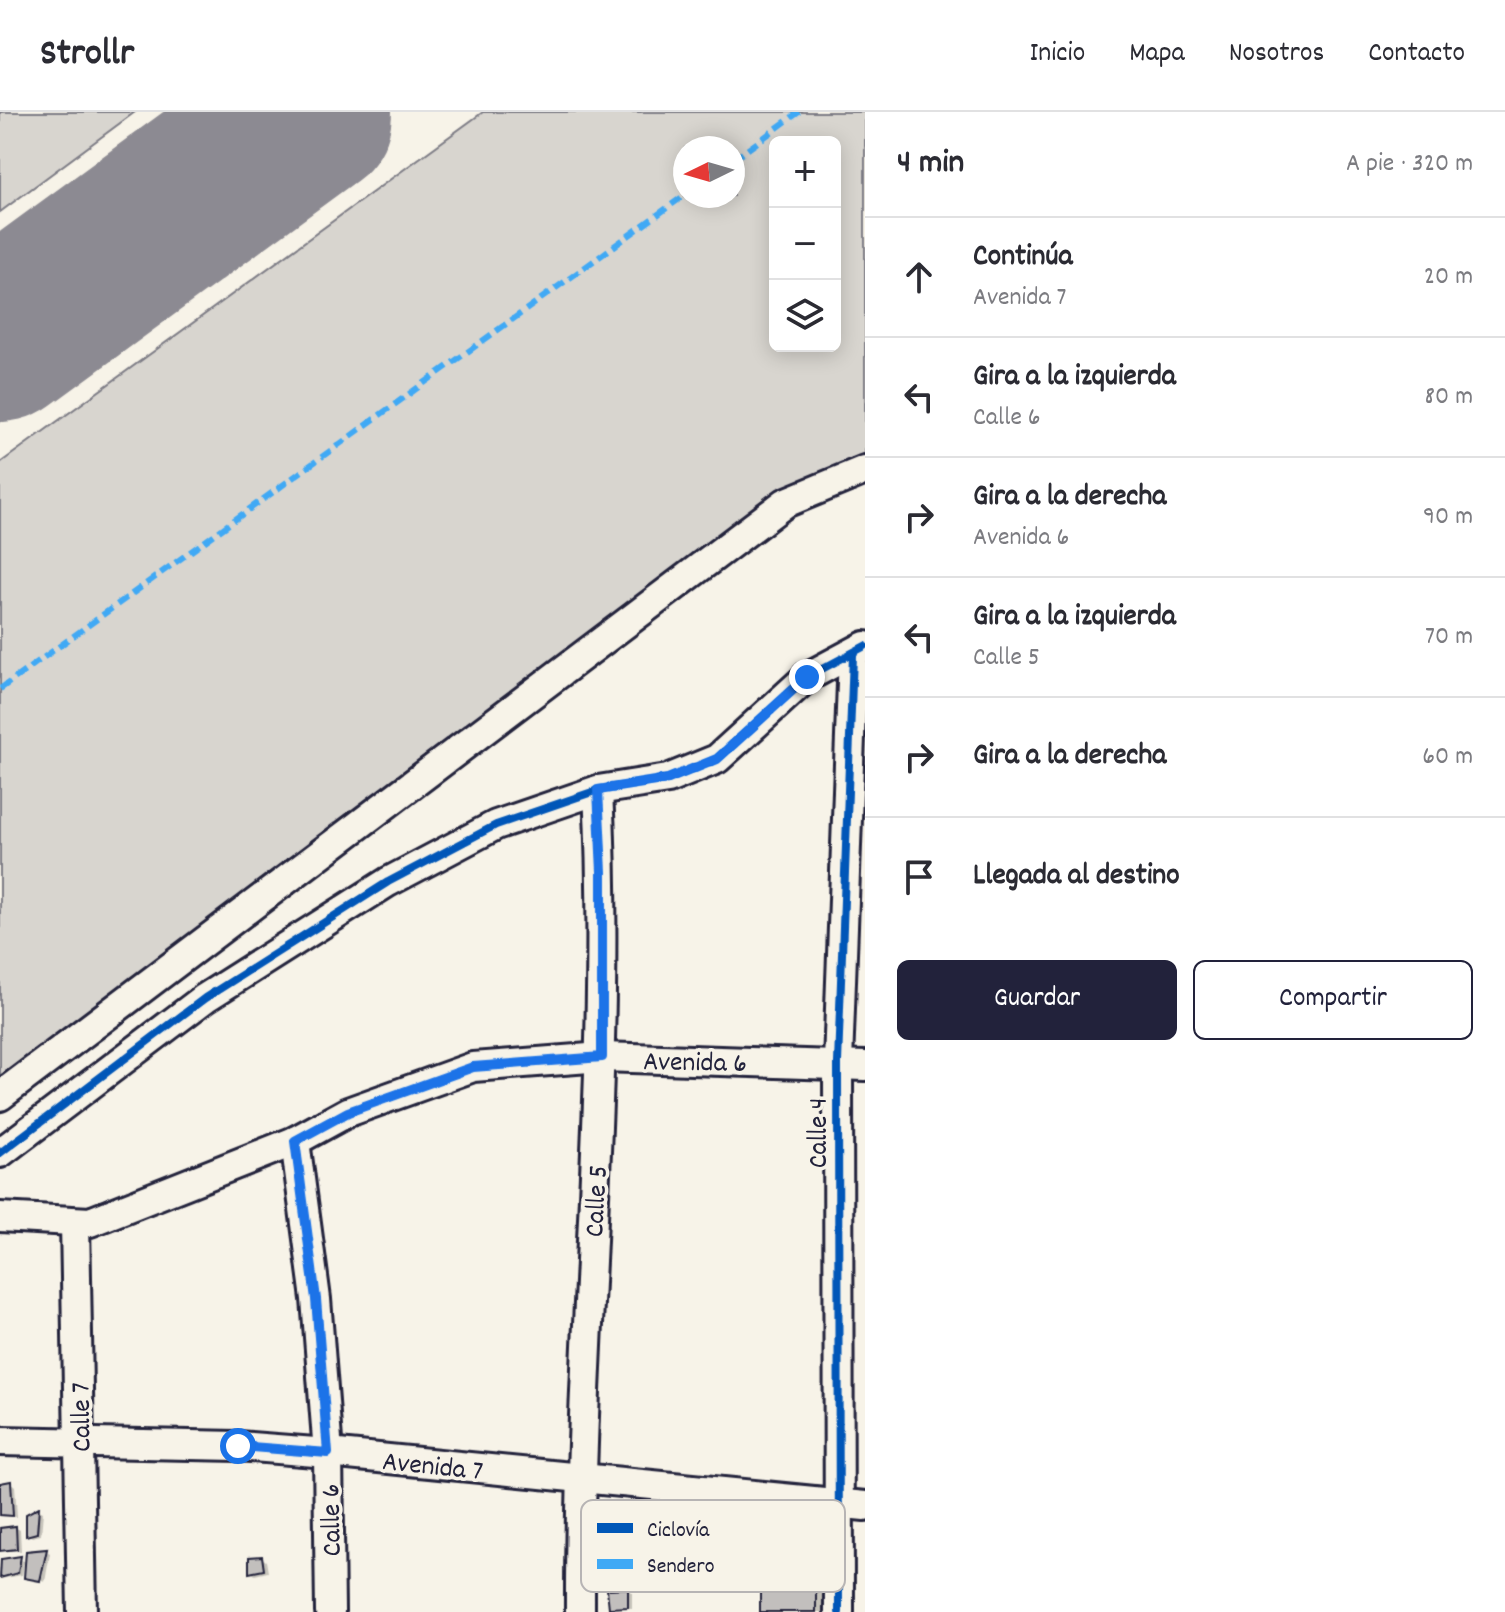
<!DOCTYPE html>
<html lang="es">
<meta charset="utf-8">
<style>
:root{--surface:#fff;--page:#f2f2f3;--text:#2b2b33;--muted:#7c7c81;--line:#e1e1e2;--accent:#22223b}
body{margin:0;font-family:Dekko,sans-serif;background:var(--page);color:var(--text)}
.controls{position:absolute;right:24px;top:24px;display:grid;overflow:hidden;border-radius:12px;box-shadow:0 4px 20px #0003}
.controls button{width:72px;height:72px;display:grid;place-items:center;padding:0;border:0;border-bottom:2px solid var(--line);background:var(--surface);color:var(--text);font:40px sans-serif}
.compass{position:absolute;left:673px;top:24px;width:72px;height:72px;border-radius:50%;background:var(--surface);box-shadow:0 4px 20px #0003;rotate:265deg}
.stop{position:absolute;width:24px;height:24px;margin:-18px;border:6px solid #1a73e8;border-radius:50%;background:#fff}
.stop.end{background:#1a73e8;border-color:#fff;box-shadow:0 2px 8px #0008}
.list{margin:0;padding:0;list-style:none}
h2{display:flex;justify-content:space-between;align-items:center;height:104px;margin:0;padding:0 32px;font-size:34px}
h2 small{font-size:26px;font-weight:400;color:var(--muted)}
.list li{display:grid;grid-template-columns:52px 1fr auto;gap:24px;align-items:center;box-sizing:border-box;height:120px;padding:0 32px;border-top:2px solid var(--line)}
.list b{display:block;font-size:30px;white-space:nowrap}
.list p{margin:0;font-size:26px;white-space:nowrap;color:var(--muted)}
.list em{font-size:26px;font-style:normal;color:var(--muted)}
.actions{display:flex;gap:16px;padding:24px 32px}
.actions a{flex:1;padding:18px 0;border:2px solid var(--accent);border-radius:12px;text-align:center;font-size:28px;color:var(--accent)}
.actions .main{background:var(--accent);color:#fff}
.icon{flex:none;width:44px;height:44px;fill:none;stroke:currentColor;stroke-width:2;stroke-linecap:round;stroke-linejoin:round}
.map{position:relative;flex:none;width:865px;height:1500px;overflow:hidden}
header{display:flex;align-items:center;gap:48px;box-sizing:border-box;height:112px;padding:0 40px;background:var(--surface);border-bottom:2px solid var(--line)}
header strong{font-size:38px}
nav{display:flex;gap:44px;margin-inline-start:auto;font-size:28px}
main{display:flex}
aside{flex:1;background:var(--surface)}
.map>svg:first-child{display:block}
.green{fill:#d8d5cf;stroke:#7d7c85;stroke-width:2;fill-rule:evenodd}
.shadow{fill:#0003}
.lines{fill:none;stroke-linecap:round;stroke-linejoin:round}
.runway{stroke:#8c8a92;stroke-width:170}
.building{fill:#c2bfbd;stroke:#22223b;stroke-width:2}
.minor-casing{stroke:#22223b;stroke-width:34}
.minor{stroke:#f7f3e8;stroke-width:28}
.quiet{stroke:#3fa9f5;stroke-width:6;stroke-dasharray:12 6;stroke-linecap:butt}
.cycleway-casing{stroke:#f7f3e8;stroke-width:13}
.cycleway{stroke:#0057b8;stroke-width:8}
.route{stroke:#1a73e8;stroke-width:10}
.labels{text-anchor:middle;stroke-width:7;stroke-linejoin:round;paint-order:stroke}
.street-label{font-size:28px;fill:#22223b;stroke:#f7f3e8}
.key{fill:#f7f3e8;stroke:#b7b4b4;stroke-width:2}
.key-label{font-size:22px;fill:#22223b}
</style>
<header>
<strong>Strollr</strong>
<nav><a>Inicio</a><a>Mapa</a><a>Nosotros</a><a>Contacto</a></nav>
</header>
<main>
<div class="map">
<svg width="865" height="1500" viewBox="0 0 865 1500">
<rect width="100%" height="100%" fill="#f7f3e8"/>
<filter id="ink" filterUnits="userSpaceOnUse"><feTurbulence type="fractalNoise" baseFrequency=".0125" numOctaves="2"/><feDisplacementMap in="SourceGraphic" scale="16" xChannelSelector="R" yChannelSelector="G"/><feConvolveMatrix kernelMatrix="1 2 1 2 8 2 1 2 1" color-interpolation-filters="sRGB"/></filter>
<g filter="url(#ink)">
<g class="green">
<path d="M0 0H135L0 100Z"/>
<path d="M483 0H865V366L796 395 0 1001V351ZM775 30H835V234H775ZM685 36H733V84H685Z"/>
</g>
<g class="shadow">
<path d="M11 1371 15 1374 17 1405 0 1404V1373Z"/>
<path d="M39 1398 43 1400 41 1423 32 1425 28 1422V1403Z"/>
<path d="M16 1416 20 1418 21 1439 0 1438V1418Z"/>
<path d="M46 1439 50 1441 45 1470 26 1465 27 1451 24 1450 22 1463 0 1467 2 1449 20 1447 27 1451Z"/>
<path d="M262 1446 266 1449 268 1460 255 1463 251 1460Z"/>
<path d="M815 1463 831 1472V1500H762Z"/>
<path d="M627 1478 632 1480V1496L611 1495Z"/>
</g>
<g class="lines">
<path class="runway" d="M0 225 307 0"/>
</g>
<g class="building">
<path d="M11 1369 13 1404 0 1403V1371Z"/>
<path d="M39 1395 37 1421 26 1424V1402Z"/>
<path d="M16 1414 17 1437 0 1439V1416Z"/>
<path d="M47 1437 40 1469 24 1466 26 1439Z"/>
<path d="M21 1444 18 1461 0 1466 1 1447Z"/>
<path d="M262 1444 264 1458 249 1461V1445Z"/>
<path d="M816 1461V1500H760V1462Z"/>
<path d="M628 1476V1495L609 1496 607 1477Z"/>
</g>
<g class="lines">
<g class="minor-casing">
<g id="minor">
<path d="M0 984 785 391 865 358"/>
<path d="M295 1029 316 1187 328 1341 330 1500"/>
<path d="M0 1041 205 886 388 770 496 713 598 678 668 667 717 647 807 565 865 534"/>
<path d="M0 1105 90 1110 295 1029 348 1000 473 955 602 945 865 954"/>
<path d="M75 1110 82 1500"/>
<path d="M0 1329 238 1334 328 1341 865 1394"/>
<path d="M580 1500C579 1226 612 952 598 678"/>
<path d="M839 1500 838 951 853 543"/>
</g>
</g>
<use href="#minor" class="minor"/>
<g class="quiet">
<path d="M733 48 799 0"/>
<path d="M0 577 685 83"/>
</g>
<g class="cycleway-casing">
<g id="cycleway">
<path d="M0 1041 205 886 388 770 496 713 598 678 668 667 717 647 807 565 865 534"/>
<path d="M839 1500 838 951 853 543"/>
</g>
</g>
<use href="#cycleway" class="cycleway"/>
</g>
</g>
<g class="lines" filter="url(#ink)">
<path class="route" d="M238 1334 328 1341 316 1187 295 1029 348 1000 473 955 602 945V760L598 678 668 667 717 647 807 565"/>
</g>
<g class="labels">
<g class="street-label">
<text transform="translate(695 948) rotate(1)" y="10">Avenida 6</text>
<text transform="translate(816 1021) rotate(-90)" y="10">Calle 4</text>
<text transform="translate(594 1089) rotate(-87)" y="10">Calle 5</text>
<text transform="translate(79 1305) rotate(-91)" y="10">Calle 7</text>
<text transform="translate(433 1352) rotate(6)" y="10">Avenida 7</text>
<text transform="translate(329 1408) rotate(-91)" y="10">Calle 6</text>
</g>
</g>
<rect x="581" y="1388" width="264" height="92" rx="12" class="key"/>
<rect x="597" y="1411" width="36" height="10" fill="#0057b8"/>
<rect x="597" y="1447" width="36" height="10" fill="#3fa9f5"/>
<g class="key-label">
<text x="647" y="1424">Ciclovía</text>
<text x="647" y="1460">Sendero</text>
</g>
</svg>
<div class="controls">
<button>+</button>
<button>−</button>
<button><svg class="icon" aria-label="layers" viewBox="0 0 24 24"><path d="M12 4l9 5-9 5-9-5zM3 14l9 5 9-5"/></svg></button>
</div>
<svg class="compass" viewBox="-18 -18 36 36"><path d="M0-13l5 13h-10z" fill="#e53935"/><path d="M0 13l5-13h-10z" fill="#7c7c81"/></svg>
<div class="stop" style="left:238px;top:1334px"></div>
<div class="stop end" style="left:807px;top:565px"></div>
</div>
<aside>
<h2>4 min<small>A pie · 320 m</small></h2>
<ul class="list">
<li><svg class="icon" aria-label="ahead" viewBox="0 0 24 24"><path d="M12 20V5M6 11l6-6 6 6"/></svg><div><b>Continúa</b><p>Avenida 7</p></div><em>20 m</em></li>
<li><svg class="icon" aria-label="left" viewBox="0 0 24 24"><path d="M17 20v-9H6M10 6l-5 5 5 5"/></svg><div><b>Gira a la izquierda</b><p>Calle 6</p></div><em>80 m</em></li>
<li><svg class="icon" aria-label="right" viewBox="0 0 24 24"><path d="M7 20v-9h11M14 6l5 5-5 5"/></svg><div><b>Gira a la derecha</b><p>Avenida 6</p></div><em>90 m</em></li>
<li><svg class="icon" aria-label="left" viewBox="0 0 24 24"><path d="M17 20v-9H6M10 6l-5 5 5 5"/></svg><div><b>Gira a la izquierda</b><p>Calle 5</p></div><em>70 m</em></li>
<li><svg class="icon" aria-label="right" viewBox="0 0 24 24"><path d="M7 20v-9h11M14 6l5 5-5 5"/></svg><div><b>Gira a la derecha</b></div><em>60 m</em></li>
<li><svg class="icon" aria-label="arrive" viewBox="0 0 24 24"><path d="M6 21V4h12l-3 4 3 4H6"/></svg><div><b>Llegada al destino</b></div></li>
</ul>
<div class="actions"><a class="main">Guardar</a><a>Compartir</a></div>
</aside>
</main>
